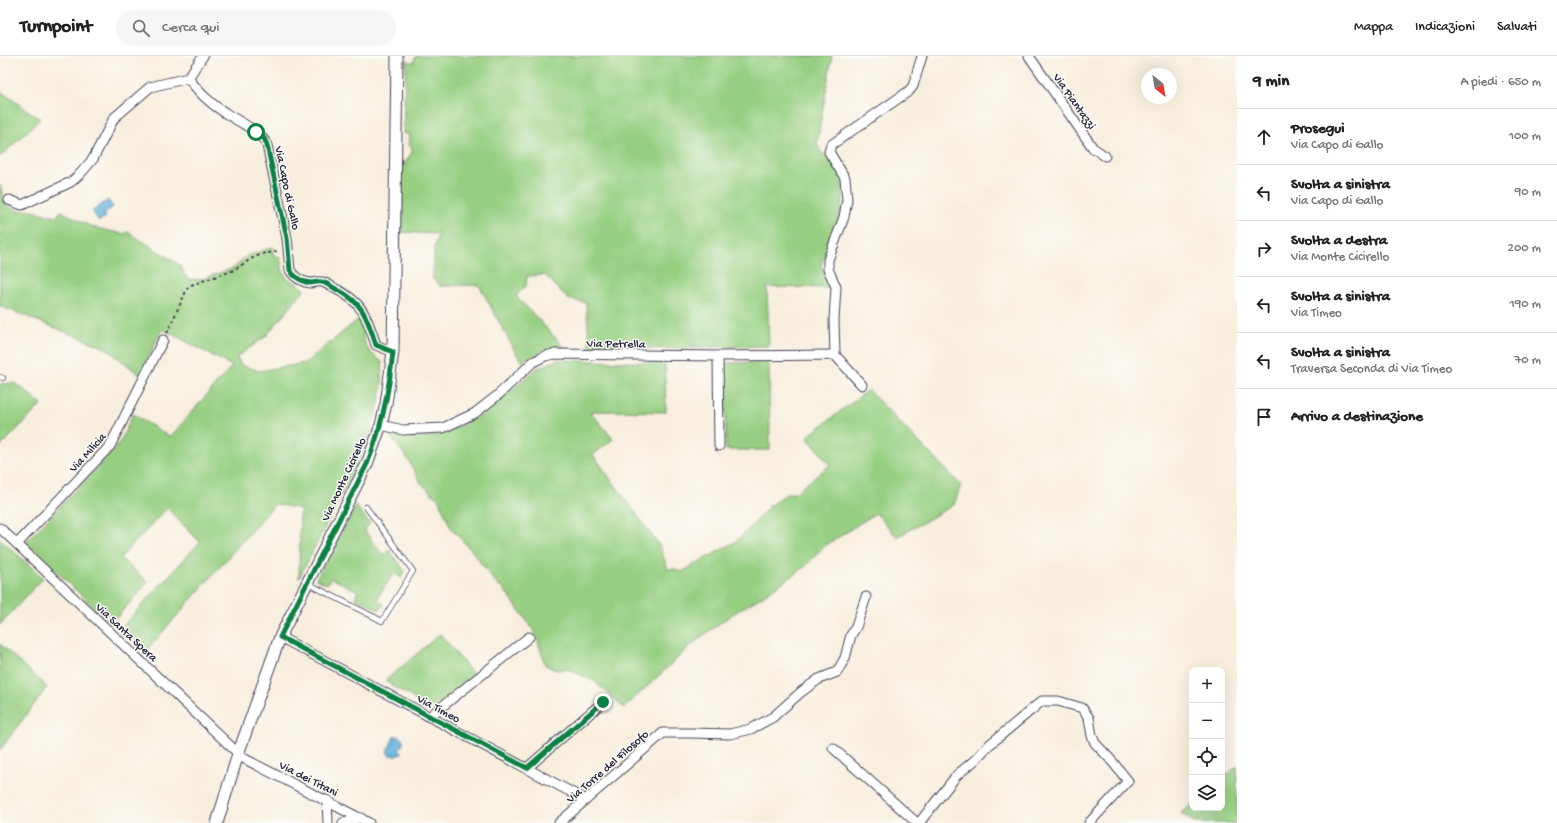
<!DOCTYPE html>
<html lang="it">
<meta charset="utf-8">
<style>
:root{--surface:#fff;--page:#f6f6f6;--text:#202124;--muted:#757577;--line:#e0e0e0}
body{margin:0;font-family:"Gochi Hand",sans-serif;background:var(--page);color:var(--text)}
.controls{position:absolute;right:12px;bottom:12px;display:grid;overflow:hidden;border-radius:8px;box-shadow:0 4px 16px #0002}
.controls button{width:36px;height:36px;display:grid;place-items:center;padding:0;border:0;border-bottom:1px solid var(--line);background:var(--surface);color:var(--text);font:20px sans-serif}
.compass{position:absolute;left:1141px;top:12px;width:36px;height:36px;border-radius:50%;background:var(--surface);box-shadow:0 4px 16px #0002;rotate:149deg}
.stop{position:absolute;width:12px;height:12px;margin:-9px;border:3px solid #0b8043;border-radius:50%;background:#fff}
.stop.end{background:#0b8043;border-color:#fff;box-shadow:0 1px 4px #0008}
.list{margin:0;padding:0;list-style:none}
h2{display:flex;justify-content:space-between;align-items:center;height:52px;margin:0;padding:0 16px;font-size:17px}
h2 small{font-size:13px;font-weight:400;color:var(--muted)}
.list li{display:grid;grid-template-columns:26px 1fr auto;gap:12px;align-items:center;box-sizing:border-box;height:56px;padding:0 16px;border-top:1px solid var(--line)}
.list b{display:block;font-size:15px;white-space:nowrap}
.list p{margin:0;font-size:13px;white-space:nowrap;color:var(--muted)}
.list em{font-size:13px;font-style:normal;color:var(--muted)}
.icon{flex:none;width:22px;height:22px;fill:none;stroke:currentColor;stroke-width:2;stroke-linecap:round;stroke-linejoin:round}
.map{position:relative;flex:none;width:1237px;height:767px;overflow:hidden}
header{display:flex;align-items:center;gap:24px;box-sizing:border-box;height:56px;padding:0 20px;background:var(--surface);border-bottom:1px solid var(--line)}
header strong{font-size:19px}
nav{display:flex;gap:22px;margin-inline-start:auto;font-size:14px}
.search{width:280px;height:36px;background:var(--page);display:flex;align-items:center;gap:10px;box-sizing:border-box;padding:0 14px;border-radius:22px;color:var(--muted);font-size:15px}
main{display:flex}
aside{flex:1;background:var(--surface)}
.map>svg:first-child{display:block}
.green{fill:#97cf82;stroke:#5c785e}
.water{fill:#61b0db;stroke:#42698b}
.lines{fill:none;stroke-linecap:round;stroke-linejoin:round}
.service-casing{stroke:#424153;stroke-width:6}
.minor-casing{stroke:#424153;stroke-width:11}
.tertiary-casing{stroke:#424153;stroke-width:13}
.path{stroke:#424153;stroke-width:2;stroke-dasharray:3 3;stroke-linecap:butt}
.service{stroke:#fff;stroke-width:4.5}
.minor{stroke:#fff;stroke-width:9}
.tertiary{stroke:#fff;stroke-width:11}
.route{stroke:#0b8043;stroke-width:5}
.labels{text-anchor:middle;stroke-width:3;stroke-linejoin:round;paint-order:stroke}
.street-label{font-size:12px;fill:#22223b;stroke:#fdfcf7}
</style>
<header>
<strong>Turnpoint</strong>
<div class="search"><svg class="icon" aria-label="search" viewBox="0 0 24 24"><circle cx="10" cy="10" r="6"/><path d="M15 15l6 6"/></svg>Cerca qui</div>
<nav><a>Mappa</a><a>Indicazioni</a><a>Salvati</a></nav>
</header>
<main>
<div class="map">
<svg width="1237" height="767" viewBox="0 0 1237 767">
<rect width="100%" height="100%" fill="#fdfcf7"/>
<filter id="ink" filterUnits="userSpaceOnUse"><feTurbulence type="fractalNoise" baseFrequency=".025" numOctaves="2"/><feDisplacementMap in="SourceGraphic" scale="8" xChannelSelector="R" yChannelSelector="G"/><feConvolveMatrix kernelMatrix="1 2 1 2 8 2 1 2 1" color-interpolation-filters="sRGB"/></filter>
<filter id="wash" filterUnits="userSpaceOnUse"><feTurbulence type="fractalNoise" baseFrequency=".012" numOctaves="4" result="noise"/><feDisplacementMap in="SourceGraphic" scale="16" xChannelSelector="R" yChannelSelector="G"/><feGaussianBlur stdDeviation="0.9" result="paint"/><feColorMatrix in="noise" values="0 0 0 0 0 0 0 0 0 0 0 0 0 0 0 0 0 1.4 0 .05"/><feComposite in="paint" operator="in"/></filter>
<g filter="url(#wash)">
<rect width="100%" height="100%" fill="#f8eede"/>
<g class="green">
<path d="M416 0H832L817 88C820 96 823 97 828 102 833 107 838 114 841 120 851 141 829 188 821 209L832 232 767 231 769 290 590 294 586 247 568 243 545 219 527 220 526 230 516 240 566 293 545 294 521 306 479 229 440 230 433 223 434 192 438 178 402 176 401 112 413 95 409 88 410 79 403 77 406 4 413 7Z"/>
<path d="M0 35 40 63 0 101Z"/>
<path d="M0 129 6 149 19 155 30 154 56 161 61 155 92 171 123 178 128 176 180 209 185 219 189 223 199 224 234 212 247 200 273 191V198L280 202C282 208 282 216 286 221 292 227 299 225 304 235L266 280 237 301 241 309 259 315 305 307 360 262C364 272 362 285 368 293 371 298 378 302 382 306 386 353 360 403 339 443 326 470 312 496 299 522L300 453 275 448 145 596 120 573 200 486 167 452 120 502 148 526 111 568 26 486 114 394 121 384 133 358 170 381 232 310 162 273 140 319 106 292 0 250Z"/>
<path d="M557 304 665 307 666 356 590 355 613 383 593 399 659 489 668 513H676L681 516 735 486 753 469 769 450 788 437H795L830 409 807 381 868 334 961 429 954 449 897 481 876 457 823 491 805 511 761 541 731 559 696 585 624 652 594 625 567 613 556 614 545 609 538 585 532 572 501 529 499 531 472 495 451 472 439 444 421 427 407 402 388 377 417 382 440 379 482 359 536 313Z"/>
<path d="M769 306 770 394H726L725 307Z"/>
<path d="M15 327 42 348 0 391V328Z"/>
<path d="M356 450 370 468 364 474 383 499 389 494 405 515 401 522 394 517 377 543 384 548 380 554 355 542 358 535 331 522 327 528 316 523Z"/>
<path d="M0 483 43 522 0 569Z"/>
<path d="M440 578 474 619 431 653 385 625Z"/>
<path d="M0 588 47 631 0 694Z"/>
<path d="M1237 710V767H1196L1181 757 1192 748V752H1222V723Z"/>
</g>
<g class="water">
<path d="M108 144 113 151 104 158 106 161 99 165 92 155Z"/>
<path d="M395 679 403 683C405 689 401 690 398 694L401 695 402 698 395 700 389 699 387 695Z"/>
</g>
</g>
<g filter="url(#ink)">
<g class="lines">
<g class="service-casing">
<g id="service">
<path d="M0 321 3 322"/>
<path d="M307 527 382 565 413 515 366 451"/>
</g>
</g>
<g class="minor-casing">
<g id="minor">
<path d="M1029 0 1093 92 1105 100"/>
<path d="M188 22C199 36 208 46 224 56 238 66 259 73 267 89L287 182 290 214C294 221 302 226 310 227 314 227 318 225 322 226 327 227 332 231 336 233 364 247 367 262 376 289L393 296"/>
<path d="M9 144 22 149 71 126 81 117 93 103 114 62 150 31 188 22 203 0"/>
<path d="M835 299 834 264 836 231 828 213V204L844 161 847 144 845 122 829 96 831 89 909 35 913 30 922 0"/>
<path d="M718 300 719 390"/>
<path d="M381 369 403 374 443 372 475 357 498 339 533 306 545 300 554 298 718 300 835 299 862 329"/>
<path d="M0 472 243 702 369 767"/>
<path d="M17 488 110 390 163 284"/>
<path d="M280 581 586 744"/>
<path d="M429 661 529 581"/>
<path d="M833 692 917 767"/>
<path d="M527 712 603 646"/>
<path d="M327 744 328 767"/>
<path d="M343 767 361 762"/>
<path d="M559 767 663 677H691L730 678 751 673 773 661 801 636 819 623 837 616 845 602 851 579 856 571 866 541"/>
<path d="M919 767 957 719 975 704 989 689 1042 645H1058L1082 652 1089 662 1092 680 1095 687 1111 704 1128 725 1089 767"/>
</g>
</g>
<g class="tertiary-casing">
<path id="tertiary" d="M217 767 238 698 280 581 367 408 381 369 386 348 393 296 397 0"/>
</g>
<path class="path" d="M167 277 187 233 191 229 232 215 251 203 262 198 279 195"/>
<use href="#service" class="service"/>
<use href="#minor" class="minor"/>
<use href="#tertiary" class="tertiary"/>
</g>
</g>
<g class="lines" filter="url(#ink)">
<path class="route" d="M256 76 264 82 267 89 287 182 290 214C294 221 302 226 310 227 314 227 318 225 322 226 327 227 332 231 336 233 364 247 367 262 376 289L393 296C389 335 382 372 367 408L280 581 527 712 603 646"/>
</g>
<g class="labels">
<g class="street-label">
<text transform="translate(1075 45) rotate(55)" y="4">Via Piantazzi</text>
<text transform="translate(288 132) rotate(78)" y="4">Via Capo di Gallo</text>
<text transform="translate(616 287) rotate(1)" y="4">Via Petrella</text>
<text transform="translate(87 396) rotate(-48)" y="4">Via Milicia</text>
<text transform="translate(343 423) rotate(-65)" y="4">Via Monte Cicirello</text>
<text transform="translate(127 576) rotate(43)" y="4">Via Santa Spera</text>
<text transform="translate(439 652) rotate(28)" y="4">Via Timeo</text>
<text transform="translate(607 710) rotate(-41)" y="4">Via Torre del Filosofo</text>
<text transform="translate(309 722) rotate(27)" y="4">Via dei Titani</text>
</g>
</g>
</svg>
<div class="controls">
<button>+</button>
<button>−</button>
<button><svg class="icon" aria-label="locate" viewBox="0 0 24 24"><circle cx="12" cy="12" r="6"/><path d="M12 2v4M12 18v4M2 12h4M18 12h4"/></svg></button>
<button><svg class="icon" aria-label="layers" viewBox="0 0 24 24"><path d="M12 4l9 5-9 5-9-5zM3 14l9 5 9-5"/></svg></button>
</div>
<svg class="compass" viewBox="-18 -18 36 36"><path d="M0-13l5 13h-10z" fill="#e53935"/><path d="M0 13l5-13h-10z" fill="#757577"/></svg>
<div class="stop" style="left:256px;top:76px"></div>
<div class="stop end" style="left:603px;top:646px"></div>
</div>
<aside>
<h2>9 min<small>A piedi · 650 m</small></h2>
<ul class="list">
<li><svg class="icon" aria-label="ahead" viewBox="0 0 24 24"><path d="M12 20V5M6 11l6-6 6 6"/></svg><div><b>Prosegui</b><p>Via Capo di Gallo</p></div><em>100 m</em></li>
<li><svg class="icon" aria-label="left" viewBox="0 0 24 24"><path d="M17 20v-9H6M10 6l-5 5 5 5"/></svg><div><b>Svolta a sinistra</b><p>Via Capo di Gallo</p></div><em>90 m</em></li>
<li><svg class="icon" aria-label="right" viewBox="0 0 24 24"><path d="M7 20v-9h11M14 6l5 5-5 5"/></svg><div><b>Svolta a destra</b><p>Via Monte Cicirello</p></div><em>200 m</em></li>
<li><svg class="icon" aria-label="left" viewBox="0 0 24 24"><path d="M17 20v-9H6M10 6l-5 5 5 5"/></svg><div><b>Svolta a sinistra</b><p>Via Timeo</p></div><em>190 m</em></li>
<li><svg class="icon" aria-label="left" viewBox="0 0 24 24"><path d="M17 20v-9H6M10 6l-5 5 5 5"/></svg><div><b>Svolta a sinistra</b><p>Traversa Seconda di Via Timeo</p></div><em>70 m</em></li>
<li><svg class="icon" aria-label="arrive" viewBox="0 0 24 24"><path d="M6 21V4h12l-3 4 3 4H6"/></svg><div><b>Arrivo a destinazione</b></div></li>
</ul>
</aside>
</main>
